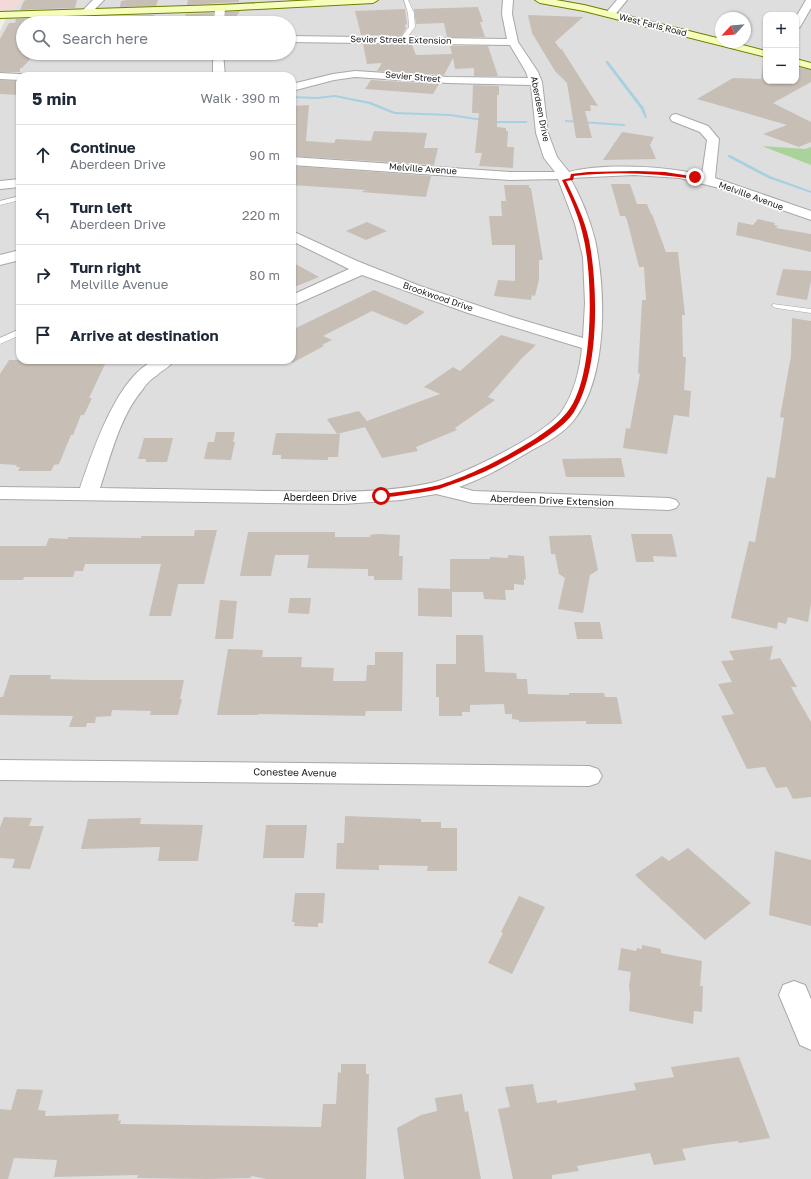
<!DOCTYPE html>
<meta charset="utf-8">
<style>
:root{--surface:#fff;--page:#f2f2f3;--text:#1f2937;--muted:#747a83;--line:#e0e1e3}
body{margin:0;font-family:"Golos Text",sans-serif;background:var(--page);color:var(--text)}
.controls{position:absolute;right:12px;top:12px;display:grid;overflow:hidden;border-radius:8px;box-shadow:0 1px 3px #0004}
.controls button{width:36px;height:36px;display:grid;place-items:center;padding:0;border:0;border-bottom:1px solid var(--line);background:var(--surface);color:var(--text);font:20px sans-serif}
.compass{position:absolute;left:715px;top:12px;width:36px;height:36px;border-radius:50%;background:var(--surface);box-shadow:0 1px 3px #0004;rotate:244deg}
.stop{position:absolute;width:12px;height:12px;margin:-9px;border:3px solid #d20900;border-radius:50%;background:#fff}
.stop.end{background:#d20900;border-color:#fff;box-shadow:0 1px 4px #0008}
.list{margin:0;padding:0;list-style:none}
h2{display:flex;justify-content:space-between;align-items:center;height:52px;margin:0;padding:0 16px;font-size:17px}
h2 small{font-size:13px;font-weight:400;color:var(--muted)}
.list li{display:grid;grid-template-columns:26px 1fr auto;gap:12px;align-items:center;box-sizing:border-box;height:60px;padding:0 16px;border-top:1px solid var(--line)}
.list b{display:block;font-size:15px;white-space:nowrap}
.list p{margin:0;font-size:13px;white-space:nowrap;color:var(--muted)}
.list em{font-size:13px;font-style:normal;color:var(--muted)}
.icon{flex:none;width:22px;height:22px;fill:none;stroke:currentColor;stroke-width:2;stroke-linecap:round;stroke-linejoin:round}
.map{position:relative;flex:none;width:811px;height:1179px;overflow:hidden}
.search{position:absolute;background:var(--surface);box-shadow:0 1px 3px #0004;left:16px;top:16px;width:280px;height:44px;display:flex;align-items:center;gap:10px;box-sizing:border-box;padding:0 14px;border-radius:22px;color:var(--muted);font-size:15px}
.panel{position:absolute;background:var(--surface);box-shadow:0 1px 3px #0004;left:16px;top:72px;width:280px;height:292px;border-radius:12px}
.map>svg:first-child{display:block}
.residential{fill:#dfdede;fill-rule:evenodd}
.commercial{fill:#f3d9d7}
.forest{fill:#a9d39a}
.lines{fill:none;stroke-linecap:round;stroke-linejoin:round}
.stream{fill:#a6d1e1;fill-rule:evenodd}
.building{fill:#c7beb6}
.service-casing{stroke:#a8a8a8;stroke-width:1}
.minor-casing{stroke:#a8a8a8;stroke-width:2}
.secondary-casing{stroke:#6d8000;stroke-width:2}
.service{fill:#fff;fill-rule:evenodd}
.minor{fill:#fff;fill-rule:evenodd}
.secondary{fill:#f6fdbb;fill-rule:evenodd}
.route{fill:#d20900}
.labels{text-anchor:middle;stroke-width:3.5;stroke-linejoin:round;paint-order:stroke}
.far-street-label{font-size:9px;fill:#212121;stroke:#fff}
.street-label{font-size:10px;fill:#212121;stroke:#fff}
</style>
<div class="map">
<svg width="811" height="1179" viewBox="0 0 811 1179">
<rect width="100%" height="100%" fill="#f2efe8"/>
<path class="residential" d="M23 0H811V1179H0V31L10 11ZM766 15H796V81H766ZM721 18H745V42H721ZM23 23H289V53H23ZM20 76H292V360H20Z"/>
<path class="commercial" d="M0 0H23L10 11H0Z"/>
<path class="forest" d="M762 146 805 149 811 147V165Z"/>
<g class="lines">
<g class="stream">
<path d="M606 61H608L644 108 647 118H645L641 109 606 63Z"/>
<path d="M335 95 371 102 395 112 450 114 496 121H526L528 122 526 123H496L450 116 394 114 369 104 335 97 317 99 292 98V96L317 97Z"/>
<path d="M565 120 624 124 626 125 624 126 566 122H565Z"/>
<path d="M728 155H730L770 176 811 191V193L768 178 728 157Z"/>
</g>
</g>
<g class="building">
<path d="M26 0H77L75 8 20 10 24 1Z"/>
<path d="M127 0H158L156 6 120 7 121 1Z"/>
<path d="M188 0H239V2L187 5Z"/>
<path d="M478 7 483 22H480L485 37H447L444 23 416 24 414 9Z"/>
<path d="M405 9 407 24 405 25 406 28 402 36 361 35 355 11Z"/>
<path d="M240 11 232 23H226V12Z"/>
<path d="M213 13V23H189L190 20H184L186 14Z"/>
<path d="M154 15 153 23H116L118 16Z"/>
<path d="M528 15 583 17 555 42 561 50V48L598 106 590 105 591 111H585L592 138H576L567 83 555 71 532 33Z"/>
<path d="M72 17 70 23H23V53H36L22 68H20V72H0V39L9 23H15L16 19Z"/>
<path d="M363 44 412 45 416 55 452 54 450 46H488L498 76H474V68L455 69 453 58 444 75 377 71 382 63 367 64Z"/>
<path d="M763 65H766V81H796V67L811 70V82L773 103 811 122V142L799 147 763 134 787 125 697 99 733 78 761 79Z"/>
<path d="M0 80 20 81V95L0 94Z"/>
<path d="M371 80 439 84 433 94 365 89Z"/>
<path d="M473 85 499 86V95H497V127L506 128V131H508L507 147H514L513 168 479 166 482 153H475L479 113H472Z"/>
<path d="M309 105 306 141 334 143 336 139 371 141 374 131 427 133 424 148H438L434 165 292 156V106Z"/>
<path d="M622 132 654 137 650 145 656 159 603 160Z"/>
<path d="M292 166 431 176 426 197 361 192 366 190 292 185Z"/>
<path d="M611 184H630L637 204H647L651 214H652L666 252H678L685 315H682L683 357H686L684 390 691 391 689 417 674 415 667 454 623 448 626 428 630 429 640 374 638 373 642 300H646L644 267H639L627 220 625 216H620Z"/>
<path d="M504 185H529V188H531L543 260H539V279L535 296 532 295 531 300 494 296 498 280 515 281V245H492L489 216H502L501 201H506Z"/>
<path d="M758 219 775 223 774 225 778 226 776 228 811 234V252L736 235 738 222 753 225Z"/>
<path d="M367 222 387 231 366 240 346 231Z"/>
<path d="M292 262 319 277 292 288Z"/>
<path d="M783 269 811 271V281L807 300 776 295Z"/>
<path d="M374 290 425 312 406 325 372 311 323 336 332 340 322 345 324 346 292 363V330Z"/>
<path d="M792 318 811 321V604L808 622 788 617 786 624 778 622 777 629 731 618 749 541 755 542 767 477 775 478 784 418 780 417 791 356Z"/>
<path d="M501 335 536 345 522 358 488 397 495 400 455 428 457 430 416 447 418 451 382 458 365 427 337 434 327 419 359 411 367 421 440 394 424 387 453 367 460 371Z"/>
<path d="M9 360H107L89 398H92L84 415H81L73 435H71L59 464 54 465 51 471H18L20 467H16L17 465 0 464V374Z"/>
<path d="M216 432H235L233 442H235L231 460 204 459 208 442H214Z"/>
<path d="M276 433 340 434 338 457H328V460L281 459V455H272Z"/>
<path d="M144 438H173L167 462H146V459H138Z"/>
<path d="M621 458 625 477H566L562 459Z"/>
<path d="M195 530H217L204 584H178L171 616H149L161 564H85L83 571H75L73 577H24L23 580H0V546H46L49 538 68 539V537L141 538V536H194Z"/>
<path d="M248 532H335V537H370V535L377 534 400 535 399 556H403L402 580H374V576H368V569L307 568 309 555H275L271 576H240Z"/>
<path d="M631 534H672L677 557 653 556 654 562H636Z"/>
<path d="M591 535 598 570 590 575 583 613 558 609 565 578 559 574 555 554H551L549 536Z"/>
<path d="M508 555 524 556 526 580 524 579V585L514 584V590H505L506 600 484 599 483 592H452V617L418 616V588L450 589V559H490V557L508 558Z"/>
<path d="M290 598H311L309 614 288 613Z"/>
<path d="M220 600 237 601 233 639H215Z"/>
<path d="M574 622H600L603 639H577Z"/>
<path d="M456 635H483L485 672 516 673 517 679H527L528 694 569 695V693H604L605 697H617L622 724H586V721L519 722V720L512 719V714H505L504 704 470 705V712H462V716H439V697H436V664H456Z"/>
<path d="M773 646 770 660 780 658 797 687H791L811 722V797L793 799 787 787 776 788 765 767 747 769 721 716 734 714 718 684 732 682 721 661 734 660 729 651Z"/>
<path d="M228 649 263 650 262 657H302L301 667 334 668 333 681H366L367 665H375V652H403L402 711H366L365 716 258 714V715H217Z"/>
<path d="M10 675H51L50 679 90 680H184L180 699H182L178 715H150L151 711 112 710 111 716 96 717 95 723H87L86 727H69L73 716 0 715V697H3Z"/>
<path d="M345 816 421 819V822H441V828H457V871H427L428 866 379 865V870L336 869 337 843H344Z"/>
<path d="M4 817 32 818 29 826H44L30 869 12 868 15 859 0 858V827Z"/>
<path d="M141 818 140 824 203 825 198 861H158L160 847 81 849 88 819Z"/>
<path d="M266 825H307L304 858H263Z"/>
<path d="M688 848 751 903 705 940 635 875 662 856 669 861Z"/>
<path d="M775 851 811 860V926L769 915Z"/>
<path d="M295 893H325L323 923H318V927L294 926 295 922H292Z"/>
<path d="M519 896 545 907 512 974 488 963 503 933 501 932Z"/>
<path d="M642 945 661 949V953L702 961 700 986H703L702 1012 694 1011 693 1024 629 1011 630 996 629 986 631 972 618 970 621 948 636 951 637 948 642 949Z"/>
<path d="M739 1057 770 1138 739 1143 738 1141 713 1144 682 1149 686 1160 654 1165 650 1153 577 1166 579 1171 552 1175V1179H513L498 1109 510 1107 505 1087 533 1084 537 1103 557 1100V1103L636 1090 634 1083 674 1077 671 1067Z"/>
<path d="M341 1064H366V1074H369L366 1179H267L252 1176 250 1178 206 1179 137 1178 138 1175 54 1177 57 1160 14 1158 8 1179H0V1109L11 1110 17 1089 43 1090 38 1110 46 1111 45 1116 119 1114 118 1121 121 1120 120 1124 321 1127 323 1104H336L338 1072 341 1073Z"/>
<path d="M462 1094 465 1112 468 1111 481 1179H404L397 1128 421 1115 437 1111 435 1098Z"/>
</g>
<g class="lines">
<g class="service-casing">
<g id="service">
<path d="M404 0H408L414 13 415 27 409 35 410 41 407 43 404 41 403 35 409 27 408 13Z"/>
<path d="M20 196V200L0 205V201Z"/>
<path d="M773 304 811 309V313L776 308 772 306Z"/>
<path d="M20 329V335L0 344V338Z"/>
</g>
</g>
<g class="minor-casing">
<g id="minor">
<path d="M93 0H104L90 14H82L81 12Z"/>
<path d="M503 0H513L512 14 518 42 538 72 542 82 548 133 557 157 569 172C604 163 667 166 702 175L707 140 700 132 672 121 670 118 672 115 676 114 708 126 719 139 715 178 811 211V220L719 188 680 178 634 175 570 178C581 197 590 220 595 240 606 292 608 377 574 420 563 434 547 442 532 450 508 464 485 478 459 487L473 491 669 498 676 500 679 504 676 508 669 510 473 503 436 494 401 500 343 504 0 499V487L80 488C93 451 116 379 153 361 159 358 169 360 175 360 170 367 162 370 156 376 151 379 146 384 143 389 120 416 111 455 100 488 158 489 217 490 275 491 327 492 380 494 431 483 459 477 547 434 562 411 574 393 580 369 582 348L468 313 362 275 292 306V295L349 269 292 241V231L357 261 420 286 512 317 583 338 585 303 583 257 575 224 558 179 510 180 292 165V157L510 172H555L544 158 536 133 531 85 448 83 355 77 334 80 292 91V84L333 74 355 71 448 77 528 78 526 72 510 45 289 42V36L507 39 502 14Z"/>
<path d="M617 0H627L614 16H606L605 14Z"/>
<path d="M806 0H811V8L800 27 796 28V17Z"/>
<path d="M220 5 225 8 224 23H214L215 8Z"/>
<path d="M213 53H223L225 76H213Z"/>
<path d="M0 73 20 74 25 76H20V80L0 79Z"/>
<path d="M20 179V187L0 189V181Z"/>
<path d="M20 250V260L0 265V255Z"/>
<path d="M0 760 589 766 598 769 602 776 598 783 589 786 0 780Z"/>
<path d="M794 981 805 985 811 999V1050L800 1045 779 995 783 985Z"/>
</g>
</g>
<g class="secondary-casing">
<g id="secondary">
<path d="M316 0H378L373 3 220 11 0 18V12L220 5Z"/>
<path d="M535 0H556L584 5 721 39V42H731L766 51V57L584 11 540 3Z"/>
<path d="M796 59 811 63V69L796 65Z"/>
</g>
</g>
<use href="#service" class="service"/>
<use href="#minor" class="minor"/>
<use href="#secondary" class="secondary"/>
</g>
<path class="route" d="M637 171 665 172 697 177 695 179C655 173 614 171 574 176L573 180 566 181C575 200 585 220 589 240 598 286 600 371 574 412 560 434 508 460 484 472 469 478 454 484 439 489 427 492 414 493 403 495 395 496 386 498 379 497L378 496 381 494C399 492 417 490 435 486 468 478 548 438 568 411 594 378 593 280 584 240 580 219 571 199 562 180L570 178 571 174 588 172Z"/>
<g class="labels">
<g class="far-street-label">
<text transform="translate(653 25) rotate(14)" y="3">West Faris Road</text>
<text transform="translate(401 40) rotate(1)" y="3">Sevier Street Extension</text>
<text transform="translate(413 77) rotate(5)" y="3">Sevier Street</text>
<text transform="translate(540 109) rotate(79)" y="3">Aberdeen Drive</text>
<text transform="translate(423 169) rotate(4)" y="3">Melville Avenue</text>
<text transform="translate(751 196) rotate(20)" y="3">Melville Avenue</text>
<text transform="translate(438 297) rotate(19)" y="3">Brookwood Drive</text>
</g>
<g class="street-label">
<text x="320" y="501">Aberdeen Drive</text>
<text transform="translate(552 500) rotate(2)" y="4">Aberdeen Drive Extension</text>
<text transform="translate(295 772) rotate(1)" y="4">Conestee Avenue</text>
</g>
</g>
</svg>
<div class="controls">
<button>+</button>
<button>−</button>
</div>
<svg class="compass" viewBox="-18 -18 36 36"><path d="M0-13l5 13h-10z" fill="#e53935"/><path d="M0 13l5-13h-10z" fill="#747a83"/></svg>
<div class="stop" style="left:381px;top:496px"></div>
<div class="stop end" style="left:695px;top:177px"></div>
<div class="search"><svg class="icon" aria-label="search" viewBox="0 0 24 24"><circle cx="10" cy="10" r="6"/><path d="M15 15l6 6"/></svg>Search here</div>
<section class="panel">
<h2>5 min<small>Walk · 390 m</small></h2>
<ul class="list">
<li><svg class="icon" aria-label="ahead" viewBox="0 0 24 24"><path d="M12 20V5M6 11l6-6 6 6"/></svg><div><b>Continue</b><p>Aberdeen Drive</p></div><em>90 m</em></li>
<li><svg class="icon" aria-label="left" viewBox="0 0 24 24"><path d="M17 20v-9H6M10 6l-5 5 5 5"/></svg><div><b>Turn left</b><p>Aberdeen Drive</p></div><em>220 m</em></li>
<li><svg class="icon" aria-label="right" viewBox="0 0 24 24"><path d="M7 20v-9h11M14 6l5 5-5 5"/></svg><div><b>Turn right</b><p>Melville Avenue</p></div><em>80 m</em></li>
<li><svg class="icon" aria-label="arrive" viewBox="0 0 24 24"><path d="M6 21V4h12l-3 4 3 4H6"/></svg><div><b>Arrive at destination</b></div></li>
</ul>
</section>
</div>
